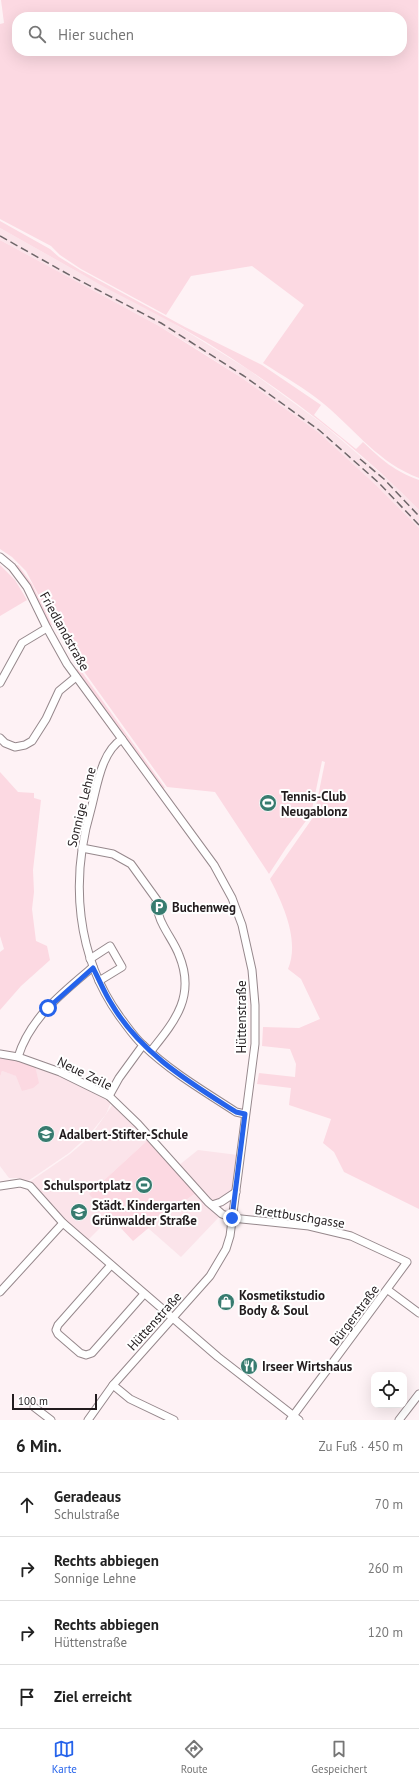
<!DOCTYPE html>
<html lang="de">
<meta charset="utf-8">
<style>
:root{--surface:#fff;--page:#f2f2f2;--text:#222;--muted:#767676;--line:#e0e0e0;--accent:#2563eb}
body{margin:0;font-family:"PT Sans",sans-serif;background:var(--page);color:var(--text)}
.controls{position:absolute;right:12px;bottom:12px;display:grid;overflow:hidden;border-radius:8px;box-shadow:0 4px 16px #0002}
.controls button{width:36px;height:36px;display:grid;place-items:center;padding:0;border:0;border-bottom:1px solid var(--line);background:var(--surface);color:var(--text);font:20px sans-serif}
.scale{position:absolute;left:12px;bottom:10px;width:85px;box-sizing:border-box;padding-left:4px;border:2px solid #221c1e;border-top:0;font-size:11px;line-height:14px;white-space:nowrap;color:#221c1e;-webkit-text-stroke:3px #fff;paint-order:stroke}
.stop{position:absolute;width:12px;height:12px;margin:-9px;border:3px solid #2563eb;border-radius:50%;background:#fff}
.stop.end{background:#2563eb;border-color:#fff;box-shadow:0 1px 4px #0008}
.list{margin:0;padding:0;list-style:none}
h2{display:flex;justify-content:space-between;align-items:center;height:52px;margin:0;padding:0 16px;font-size:17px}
h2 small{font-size:13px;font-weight:400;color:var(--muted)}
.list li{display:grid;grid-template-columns:26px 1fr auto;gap:12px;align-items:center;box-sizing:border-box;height:64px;padding:0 16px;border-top:1px solid var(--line)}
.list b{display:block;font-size:15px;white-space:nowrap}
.list p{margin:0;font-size:13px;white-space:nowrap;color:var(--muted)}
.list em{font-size:13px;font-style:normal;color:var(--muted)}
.icon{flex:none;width:22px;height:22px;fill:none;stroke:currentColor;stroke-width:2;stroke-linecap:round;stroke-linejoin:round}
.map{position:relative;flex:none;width:419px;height:1420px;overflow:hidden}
.search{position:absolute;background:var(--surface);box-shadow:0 4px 16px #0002;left:12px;right:12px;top:12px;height:44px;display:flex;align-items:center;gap:10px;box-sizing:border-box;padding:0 14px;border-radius:16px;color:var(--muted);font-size:15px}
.sheet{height:308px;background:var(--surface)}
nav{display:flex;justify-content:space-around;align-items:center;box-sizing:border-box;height:56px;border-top:1px solid var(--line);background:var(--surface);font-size:11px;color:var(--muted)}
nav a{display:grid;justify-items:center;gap:2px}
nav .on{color:var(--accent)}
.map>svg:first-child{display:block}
.built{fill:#fbe4ea}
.green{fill:#fcd9e2;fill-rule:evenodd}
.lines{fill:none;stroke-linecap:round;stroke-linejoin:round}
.minor-casing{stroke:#96888c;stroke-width:9}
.minor{stroke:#fff;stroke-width:7}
.rail{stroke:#6e6669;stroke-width:1.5;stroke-dasharray:8 4;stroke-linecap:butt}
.route{stroke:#2563eb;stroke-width:5}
.labels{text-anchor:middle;stroke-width:4;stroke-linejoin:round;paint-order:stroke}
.street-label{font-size:13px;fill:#221c1e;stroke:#fff}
.poi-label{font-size:13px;font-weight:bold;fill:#221c1e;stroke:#fff;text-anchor:start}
</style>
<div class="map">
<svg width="419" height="1420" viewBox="0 0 419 1420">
<rect width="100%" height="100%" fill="#fef2f5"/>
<g class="built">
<path d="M0 228 78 272 165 318 249 370 324 425 394 485 419 510V528L376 485 318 432 242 378 199 350 159 326 0 240Z"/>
<path d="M35 1066 73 1082 111 1102 106 1114 89 1135 69 1153 25 1183 20 1182 19 1178H9L0 1166V1077L2 1071 17 1076 23 1091Z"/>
<path d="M113 1104 149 1139 90 1193 111 1217 87 1241 65 1222 28 1183 70 1154 90 1137Z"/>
<path d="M198 1150 238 1155 233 1190 220 1200 212 1202 178 1166Z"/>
<path d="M196 1193 219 1217 181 1257 148 1228 164 1215Z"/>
</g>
<g class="green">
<path d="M1 0H418L419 478C379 463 356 431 324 404 305 388 283 376 263 363L304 305 252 266 191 276 166 315 81 269 60 255 51 246 0 219V24L4 23ZM17 17H402V51H17Z"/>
<path d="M0 221 50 249 59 257 80 270 185 327 262 365 321 405 314 415 356 449 363 442C382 460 394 471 419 480V510C357 446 283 390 206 342 174 323 141 306 108 289 72 269 36 248 0 228Z"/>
<path d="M0 240 159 326 242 378 318 432 376 485 419 528V1209L344 1172 334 1152 323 1143 331 1119 289 1105 291 1088 257 1084 259 1073 295 1077 296 1064 290 1049 262 1046 263 1027 299 1028 320 1019 301 979 288 969C300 941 283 904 270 879L314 816 325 762 322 761 311 814 286 848 269 874 215 792 167 787 80 666 54 625 26 571 12 557 0 549Z"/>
<path d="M0 565 15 580 27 600 0 616Z"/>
<path d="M18 565 32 584 52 625 49 626 29 586 15 566Z"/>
<path d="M79 668 165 788 162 789 76 670Z"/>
<path d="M0 772 18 792 34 793V798L41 800 33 870 34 892 32 909 36 941 47 946 50 960 21 986 0 1010V952L4 949 0 936Z"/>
<path d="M0 1057 17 1059 35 1066 39 1083 33 1088 22 1091 16 1076 2 1071 0 1077Z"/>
<path d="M149 1139 196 1193 164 1215 133 1241 89 1194Z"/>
</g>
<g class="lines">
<g class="minor-casing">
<g id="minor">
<path d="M0 557 12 567 27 587 47 628 67 664 214 865 232 898 242 925 252 970 255 1005V1044L230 1236 226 1249 210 1276 113 1385 88 1420"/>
<path d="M0 683 22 643 47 628"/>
<path d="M0 738 5 743 15 747 25 745 32 741 46 719 59 691 76 677"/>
<path d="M122 739C101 752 97 787 91 809 70 880 76 956 120 1017 127 1026 134 1037 143 1045 171 1072 204 1091 236 1112L245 1114"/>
<path d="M82 848 113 854 131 864 157 900 155 906C159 912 159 918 162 923 167 934 175 944 179 955 196 996 175 1021 151 1051"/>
<path d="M90 959 110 946 122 967 99 981"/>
<path d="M0 1054 18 1057 60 1072 109 1096 138 1124 208 1202 222 1214 232 1218 309 1226 351 1236 407 1262 290 1420"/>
<path d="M18 1057C30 1018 62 993 93 967"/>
<path d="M109 1096 119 1078 143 1045"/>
<path d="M0 1186 20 1183 30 1186 63 1223 218 1357 299 1420"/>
<path d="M212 1205 221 1202 236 1192"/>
<path d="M111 1265 58 1325 56 1330 58 1334 80 1353 86 1355 92 1353 144 1294"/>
<path d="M388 1290 419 1313"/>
<path d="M0 1292 63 1223"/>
<path d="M113 1385 130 1399 174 1420"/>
<path d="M34 1407 51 1420"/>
<path d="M399 1420 419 1394"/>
</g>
</g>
<use href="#minor" class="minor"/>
<g class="rail">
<path d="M0 236 73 277 161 323 244 376 319 430 379 483 419 525"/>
<path d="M360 459 384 479 419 516"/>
</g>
</g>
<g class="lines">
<path class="route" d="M48 1008 93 968C99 979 104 992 111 1003 140 1053 189 1082 236 1112L245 1114 232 1218"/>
</g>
<defs>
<g id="stadium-disc" transform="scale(0.9)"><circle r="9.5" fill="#377b6f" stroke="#fff"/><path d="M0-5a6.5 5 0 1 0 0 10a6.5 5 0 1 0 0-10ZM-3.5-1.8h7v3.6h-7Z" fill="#fff"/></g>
<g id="parking-disc" transform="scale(0.9)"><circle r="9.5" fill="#377b6f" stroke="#fff"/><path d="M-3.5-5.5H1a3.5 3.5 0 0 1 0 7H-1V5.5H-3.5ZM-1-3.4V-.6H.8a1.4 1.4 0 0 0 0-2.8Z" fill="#fff"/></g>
<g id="school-disc" transform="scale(0.9)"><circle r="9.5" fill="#377b6f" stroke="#fff"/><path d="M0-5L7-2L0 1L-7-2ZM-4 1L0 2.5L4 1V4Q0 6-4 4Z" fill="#fff"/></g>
<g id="shop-disc" transform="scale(0.9)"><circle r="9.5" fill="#377b6f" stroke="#fff"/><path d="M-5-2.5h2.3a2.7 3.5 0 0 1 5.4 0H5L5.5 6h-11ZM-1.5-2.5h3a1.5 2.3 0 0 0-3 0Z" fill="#fff"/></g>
<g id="restaurant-disc" transform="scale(0.9)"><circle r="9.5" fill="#377b6f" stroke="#fff"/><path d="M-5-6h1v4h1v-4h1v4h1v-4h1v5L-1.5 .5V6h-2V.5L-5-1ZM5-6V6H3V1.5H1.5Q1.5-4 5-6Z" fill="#fff"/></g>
</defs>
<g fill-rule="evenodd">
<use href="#stadium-disc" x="268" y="803"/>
<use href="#parking-disc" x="159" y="907"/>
<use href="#school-disc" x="46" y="1134"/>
<use href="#stadium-disc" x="144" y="1185"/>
<use href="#school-disc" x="79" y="1212"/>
<use href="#shop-disc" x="226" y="1302"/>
<use href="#restaurant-disc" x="249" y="1366"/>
</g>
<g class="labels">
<g class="street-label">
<text transform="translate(65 631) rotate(61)" y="5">Friedlandstraße</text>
<text transform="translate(81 807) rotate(-76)" y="5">Sonnige Lehne</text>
<text transform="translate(241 1017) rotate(-90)" y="5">Hüttenstraße</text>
<text transform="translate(85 1073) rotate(26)" y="5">Neue Zeile</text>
<text transform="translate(300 1216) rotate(9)" y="5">Brettbuschgasse</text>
<text transform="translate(354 1315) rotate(-53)" y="5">Bürgerstraße</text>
<text transform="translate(154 1321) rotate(-48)" y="5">Hüttenstraße</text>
</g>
<g class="poi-label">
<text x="281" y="801">Tennis-Club<tspan x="281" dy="15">Neugablonz</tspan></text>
<text x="172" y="912">Buchenweg</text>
<text x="59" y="1139">Adalbert-Stifter-Schule</text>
<text x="131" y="1190" text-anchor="end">Schulsportplatz</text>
<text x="92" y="1210">Städt. Kindergarten<tspan x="92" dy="15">Grünwalder Straße</tspan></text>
<text x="239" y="1300">Kosmetikstudio<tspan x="239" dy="15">Body &amp; Soul</tspan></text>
<text x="262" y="1371">Irseer Wirtshaus</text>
</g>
</g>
</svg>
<div class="controls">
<button><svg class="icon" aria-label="locate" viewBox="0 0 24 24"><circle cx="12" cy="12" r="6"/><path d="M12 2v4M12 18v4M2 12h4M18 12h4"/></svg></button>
</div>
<div class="scale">100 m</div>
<div class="stop" style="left:48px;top:1008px"></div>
<div class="stop end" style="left:232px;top:1218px"></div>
<div class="search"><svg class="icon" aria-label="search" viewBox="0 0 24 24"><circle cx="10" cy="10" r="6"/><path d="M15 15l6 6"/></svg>Hier suchen</div>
</div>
<section class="sheet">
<h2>6 Min.<small>Zu Fuß · 450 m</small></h2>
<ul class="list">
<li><svg class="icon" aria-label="ahead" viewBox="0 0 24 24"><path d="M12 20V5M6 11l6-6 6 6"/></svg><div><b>Geradeaus</b><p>Schulstraße</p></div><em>70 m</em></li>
<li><svg class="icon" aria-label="right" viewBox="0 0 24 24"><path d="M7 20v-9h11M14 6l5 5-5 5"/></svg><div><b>Rechts abbiegen</b><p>Sonnige Lehne</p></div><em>260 m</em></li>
<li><svg class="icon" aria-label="right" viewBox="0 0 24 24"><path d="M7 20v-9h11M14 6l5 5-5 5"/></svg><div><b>Rechts abbiegen</b><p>Hüttenstraße</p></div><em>120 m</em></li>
<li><svg class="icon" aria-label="arrive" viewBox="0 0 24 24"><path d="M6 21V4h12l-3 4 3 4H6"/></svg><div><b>Ziel erreicht</b></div></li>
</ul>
</section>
<nav>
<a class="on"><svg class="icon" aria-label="map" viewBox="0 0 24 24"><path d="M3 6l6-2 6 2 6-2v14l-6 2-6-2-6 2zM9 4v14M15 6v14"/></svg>Karte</a>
<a><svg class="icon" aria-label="directions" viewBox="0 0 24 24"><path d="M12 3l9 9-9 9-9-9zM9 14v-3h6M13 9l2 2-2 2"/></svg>Route</a>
<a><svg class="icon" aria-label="saved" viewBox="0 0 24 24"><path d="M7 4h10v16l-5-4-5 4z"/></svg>Gespeichert</a>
</nav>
